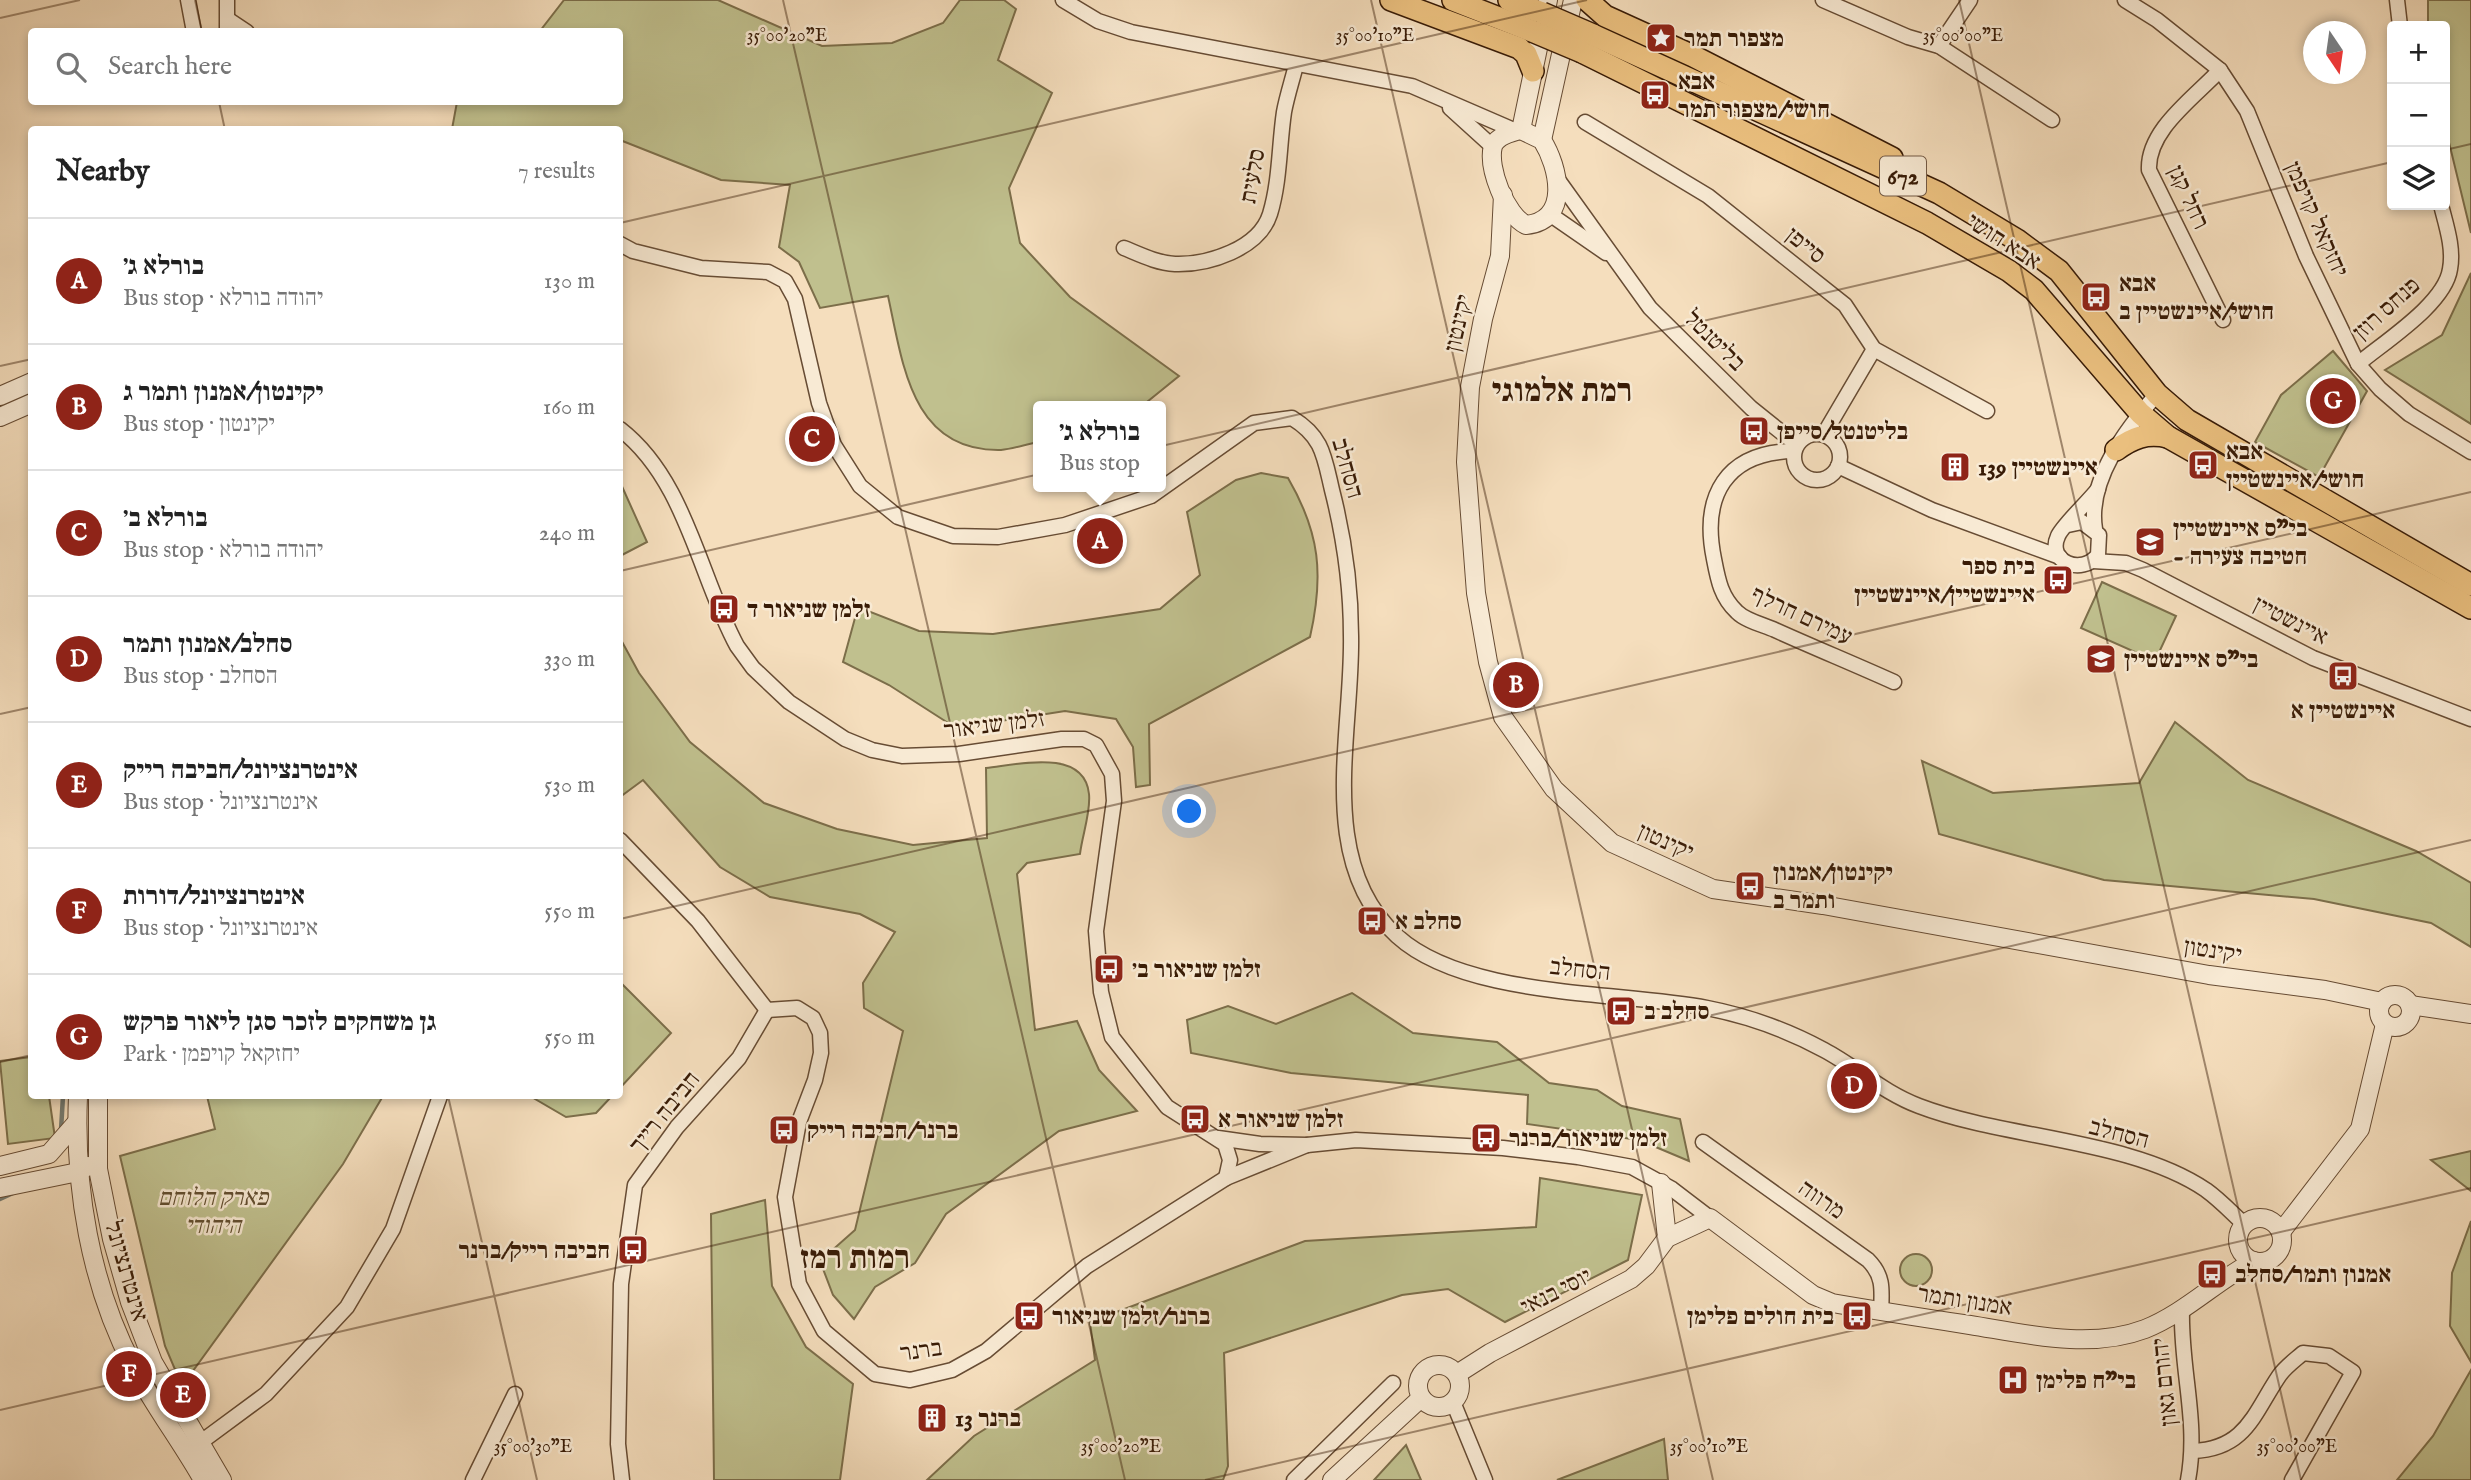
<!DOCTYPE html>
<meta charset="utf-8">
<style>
:root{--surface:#fff;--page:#f6f6f6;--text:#222;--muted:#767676;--line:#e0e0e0;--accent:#8f2418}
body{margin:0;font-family:"IM FELL English","Frank Ruhl Libre",serif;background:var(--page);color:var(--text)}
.controls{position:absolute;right:21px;top:21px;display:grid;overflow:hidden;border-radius:7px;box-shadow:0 4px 10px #0003}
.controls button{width:63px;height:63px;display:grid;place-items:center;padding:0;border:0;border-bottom:2px solid var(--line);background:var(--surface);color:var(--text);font:35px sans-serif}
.compass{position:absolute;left:2303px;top:21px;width:63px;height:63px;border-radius:50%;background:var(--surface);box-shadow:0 4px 10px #0003;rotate:167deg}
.you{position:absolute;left:1190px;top:812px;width:24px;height:24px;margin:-18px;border:5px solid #fff;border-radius:50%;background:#1a73e8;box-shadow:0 0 0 10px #1a73e833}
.badge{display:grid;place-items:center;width:46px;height:46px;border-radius:50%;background:var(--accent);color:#fff;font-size:23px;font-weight:700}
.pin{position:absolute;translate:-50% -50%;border:4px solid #fff;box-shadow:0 2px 7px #0006}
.popup{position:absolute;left:1033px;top:401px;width:133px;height:91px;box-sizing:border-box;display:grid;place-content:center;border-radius:7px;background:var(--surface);filter:drop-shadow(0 2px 5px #0005);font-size:23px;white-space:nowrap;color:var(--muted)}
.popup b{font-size:26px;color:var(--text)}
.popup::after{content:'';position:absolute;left:50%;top:100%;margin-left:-14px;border:14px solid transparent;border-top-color:var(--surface)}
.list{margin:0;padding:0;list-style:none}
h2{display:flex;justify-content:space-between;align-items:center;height:91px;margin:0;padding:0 28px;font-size:30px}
h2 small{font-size:23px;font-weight:400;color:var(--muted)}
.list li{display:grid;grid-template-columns:46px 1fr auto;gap:21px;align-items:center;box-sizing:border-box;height:126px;padding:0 28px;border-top:2px solid var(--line)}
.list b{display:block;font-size:26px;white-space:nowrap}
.list p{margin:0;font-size:23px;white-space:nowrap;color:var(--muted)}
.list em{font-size:23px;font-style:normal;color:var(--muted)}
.icon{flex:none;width:38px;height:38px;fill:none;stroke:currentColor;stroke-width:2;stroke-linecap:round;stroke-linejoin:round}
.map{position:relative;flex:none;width:2471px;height:1480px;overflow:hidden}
.search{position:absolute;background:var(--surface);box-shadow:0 4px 10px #0003;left:28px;top:28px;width:595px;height:77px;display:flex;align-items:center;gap:18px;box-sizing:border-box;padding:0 24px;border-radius:7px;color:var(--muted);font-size:26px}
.panel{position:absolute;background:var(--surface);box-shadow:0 4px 10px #0003;left:28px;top:126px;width:595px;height:973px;border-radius:7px}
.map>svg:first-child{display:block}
.green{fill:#c0c08e;stroke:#7c6e4a;stroke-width:2}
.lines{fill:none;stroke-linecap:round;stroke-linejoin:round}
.stream{stroke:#757b71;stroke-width:4.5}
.minor-casing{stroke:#674c34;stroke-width:17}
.tertiary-casing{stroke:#674c34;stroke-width:20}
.primary-casing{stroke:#381b06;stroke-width:24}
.minor{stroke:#f8ead4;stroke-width:14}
.tertiary{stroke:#f8ead4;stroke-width:18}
.primary{stroke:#eabf7e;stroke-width:21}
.primary-bridge-casing{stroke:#381b06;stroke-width:24;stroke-linecap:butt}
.primary-bridge{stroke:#eabf7e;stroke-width:21}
.ticks{fill:none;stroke:#381b06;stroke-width:2;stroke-opacity:0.45}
.labels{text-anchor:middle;stroke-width:5;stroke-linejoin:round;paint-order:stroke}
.shield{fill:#f8ead4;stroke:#725944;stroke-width:2}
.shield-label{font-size:23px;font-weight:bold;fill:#381b06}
.poi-label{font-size:24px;font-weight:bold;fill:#381b06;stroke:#f8ead4;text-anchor:start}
.street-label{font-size:24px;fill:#381b06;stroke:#f8ead4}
.park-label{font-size:24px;font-style:italic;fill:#614d2f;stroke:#f8ead4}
.district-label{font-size:32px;font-weight:bold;fill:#381b06;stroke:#f8ead4}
.ticks-label{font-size:18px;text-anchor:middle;fill:#381b06;stroke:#f8ead4;stroke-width:5;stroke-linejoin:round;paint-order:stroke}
</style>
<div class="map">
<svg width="2471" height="1480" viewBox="0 0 2471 1480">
<rect width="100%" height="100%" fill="#f5debd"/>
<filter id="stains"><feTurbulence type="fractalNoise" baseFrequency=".00286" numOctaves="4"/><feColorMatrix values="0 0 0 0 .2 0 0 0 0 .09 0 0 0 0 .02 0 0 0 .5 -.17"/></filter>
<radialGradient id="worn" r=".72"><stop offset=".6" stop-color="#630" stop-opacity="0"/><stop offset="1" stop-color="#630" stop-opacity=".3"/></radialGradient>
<g class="green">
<path d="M564 0H718L822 46 892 43 943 23 960 0H1004L1016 9 998 60 1052 93 1009 188 1020 243 1070 297 1179 376 1142 406H1039V442C1027 444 1013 449 1001 450 911 452 903 364 888 296L820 308 799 262 779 247 790 185 721 180 620 140V130L452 129 457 102H620V32L540 31Z"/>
<path d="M2428 0H2471V233L2445 126V26H2428Z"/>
<path d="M2471 273V424L2385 370 2442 335Z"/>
<path d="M2333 351 2367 391 2319 477 2255 442 2281 395Z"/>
<path d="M1261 473 1288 478C1320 533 1324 575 1310 637L1149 724 1150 785 1136 787 1133 747 1116 719 1065 711 956 728 889 685 843 662 858 607 919 631 993 634 1160 609 1200 575 1187 512 1236 480Z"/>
<path d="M620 482 647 542 620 556Z"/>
<path d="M2102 582 2176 616 2155 661 2081 628Z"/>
<path d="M620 638 639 673 690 742 764 803 837 829 913 845 987 838 986 768C1016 765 1084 747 1089 794 1091 812 1082 836 1080 854L1027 863 1017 874 1035 1030 1077 1021 1099 1070 1137 1111 1059 1131 946 1214 915 1263 875 1287 854 1319 833 1295 820 1261 855 1230 903 1031 864 1008 863 983 895 932 860 914 770 897 720 867 643 780 620 797Z"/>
<path d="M2175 722 2248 780 2416 851 2471 883V947L2431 923 2314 899 2104 880 1939 834 1922 761 1993 793 2139 783Z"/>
<path d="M620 982 671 1033 620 1088Z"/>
<path d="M1352 993 1413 1033 1497 1042 1549 1083 1597 1090 1622 1106 1680 1119 1689 1161 1639 1140 1527 1124 1528 1095 1291 1073 1191 1053 1187 1020 1228 1006 1276 1024Z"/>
<path d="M31 1057 32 1096H49L55 1138 8 1144 0 1061Z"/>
<path d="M207 1096H383L343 1164 182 1386 165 1346 120 1156 215 1129Z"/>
<path d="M530 1096H612L596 1113 566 1117Z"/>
<path d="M2471 1151V1191L2431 1160Z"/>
<path d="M1540 1178 1642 1195 1628 1260 1505 1322 1448 1289 1402 1295 1224 1353 1228 1466 1223 1480H927L974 1436 1095 1360 1090 1322 1305 1241 1536 1227Z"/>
<path d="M765 1200 772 1286 806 1347 853 1384 840 1480H714L711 1214Z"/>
<path d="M2471 1221V1362L2450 1326 2452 1273Z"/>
<circle cx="1916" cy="1270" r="16"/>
<path d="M2471 1370V1480H2397L2433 1436Z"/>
<path d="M1664 1439 1668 1480H1557Z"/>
<path d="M1406 1445 1421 1480H1374Z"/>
</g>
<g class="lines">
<g class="stream">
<path d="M61 1130 63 1096"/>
<path d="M0 1199 13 1193"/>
</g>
<g class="minor-casing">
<g id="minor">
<path d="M188 0 194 32"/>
<path d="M227 0V32"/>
<path d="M1063 0 1098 21 1131 32 1412 86 1516 131"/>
<path d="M1823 0 1908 37 1939 46 2052 120"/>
<path d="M2125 0 2157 20 2220 70 2247 111 2306 256 2358 364 2380 389 2409 414 2471 452"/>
<path d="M2397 0 2400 26"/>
<path d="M229 20 247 32"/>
<path d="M1939 46 1970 0"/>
<path d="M2220 70C2194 98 2147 130 2149 170L2223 320"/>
<path d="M1450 108 1493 147"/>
<path d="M1585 122 1708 196 1845 305 1874 349 1987 411"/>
<path d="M1556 177 1650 308 1751 408 1796 444"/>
<path d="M1551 215 1606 253"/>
<path d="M620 244 633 251 701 268 768 272 785 281 795 299 819 403 834 445 860 486 898 517 953 536 998 537 1065 525 1151 496 1254 423 1292 418C1323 437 1324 456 1332 490 1344 537 1351 588 1351 636 1353 733 1315 862 1397 936 1465 998 1617 991 1707 1008 1748 1016 1787 1030 1824 1050 1856 1067 1884 1093 1919 1106 2005 1139 2131 1139 2206 1190 2220 1200 2232 1213 2244 1224"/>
<path d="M1124 248C1141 255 1157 263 1175 264 1208 265 1259 249 1270 214 1280 181 1279 146 1284 112 1287 96 1292 81 1296 65"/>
<path d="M2358 364C2384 342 2445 304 2450 269 2454 248 2446 225 2441 205"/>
<path d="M620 429C686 480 699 576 737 646L753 668 789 702 845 739 872 750 902 756 959 754 1062 739H1084L1096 745 1112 774 1114 801 1096 931 1101 992 1112 1037 1167 1107 1225 1144 1230 1160 1226 1178"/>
<circle cx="1817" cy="457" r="23"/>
<path d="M1824 434 1874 349"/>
<path d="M1794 451C1726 452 1701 496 1714 559 1718 580 1721 597 1737 612 1746 621 1764 625 1775 630 1815 648 1854 664 1894 682"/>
<path d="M1838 466 1932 510 2060 557"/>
<path d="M2068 525 2082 522 2099 535 2098 555C2082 576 2046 562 2058 536 2062 526 2089 501 2098 489"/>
<path d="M2095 529C2087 480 2127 428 2157 394"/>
<path d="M2093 561 2126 563 2143 570 2313 658 2471 719"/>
<path d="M620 840 698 921 767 1010"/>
<path d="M767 1010 797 1008 813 1018 820 1033 821 1053 815 1080 799 1122 785 1197 799 1284 824 1331 875 1374 910 1380 952 1370 986 1351 1087 1266 1226 1178 1307 1145"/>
<path d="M1218 1138 1260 1144 1307 1145 1356 1140 1503 1148 1578 1157 1632 1167 1672 1189 1710 1218"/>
<path d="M1703 1142 1868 1260C1884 1276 1882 1290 1881 1312"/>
<path d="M2182 1309C2180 1367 2199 1422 2188 1480"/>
<path d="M1453 1402 1485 1480"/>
<path d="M195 1451 201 1442 266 1394 347 1307 393 1229 440 1096"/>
<path d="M2193 1451C2246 1449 2254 1413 2279 1376 2285 1367 2295 1360 2303 1353L2329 1356 2353 1372 2292 1480"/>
<path d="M473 1480 515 1394"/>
<path d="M622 1480 618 1444 621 1284 635 1185 677 1127 739 1058 767 1010"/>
<path d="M1294 1480 1393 1383"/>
</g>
</g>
<g class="tertiary-casing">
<g id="tertiary">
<path d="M1521 130 1542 140C1559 167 1571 221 1526 225 1506 215 1487 168 1493 146 1497 136 1512 132 1521 130Z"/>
<path d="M1521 130 1548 0"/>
<path d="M1542 140 1573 0"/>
<path d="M1503 195 1500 256 1483 319 1470 387 1466 462 1476 593 1488 662 1503 717 1554 789 1612 843 1713 889 1823 905 2209 975 2325 990 2382 1002"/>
<path d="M0 396 32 382"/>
<path d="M0 417 32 403"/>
<circle cx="2395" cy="1011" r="16"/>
<path d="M2410 1005 2471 1014"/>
<path d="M78 1096C74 1187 90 1284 133 1366 154 1406 181 1441 203 1480"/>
<path d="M98 1096V1169L112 1239 130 1302 153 1362 222 1480"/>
<path d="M0 1166 49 1154 77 1122"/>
<path d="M1661 1183 1667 1238"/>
<path d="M0 1188 78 1172 88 1166"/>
<circle cx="2260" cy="1240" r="22"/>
<path d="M2281 1232 2360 1129 2385 1024"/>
<circle cx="1439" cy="1386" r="21"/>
<path d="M1457 1374 1490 1353 1631 1279 1646 1266 1667 1238 1710 1218 1813 1295 1832 1303C1878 1311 1924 1318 1970 1325 2026 1334 2090 1350 2145 1329 2185 1313 2216 1281 2254 1261"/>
<path d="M1332 1480 1421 1398"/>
</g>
</g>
<g class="primary-casing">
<g id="primary">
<path d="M1391 0 1519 48 1526 54 1533 71"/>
<path d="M1453 0 1532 31"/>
<path d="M1509 0 1542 13"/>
<path d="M1587 0 1605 16 1693 56 1892 158"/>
<path d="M1593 35 1939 193 2017 240 2059 271 2157 394 2187 420 2471 585"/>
<path d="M1582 52 1927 223 2009 271 2034 290 2140 413 2168 437 2471 608"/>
<path d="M2116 450C2132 438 2147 432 2168 437"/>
</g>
</g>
<use href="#minor" class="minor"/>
<use href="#tertiary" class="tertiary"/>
<use href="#primary" class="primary"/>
<g class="primary-bridge-casing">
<g id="primary-bridge">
<path d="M1542 13 1593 35"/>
<path d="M1532 31 1582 52"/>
</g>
</g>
<use href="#primary-bridge" class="primary-bridge"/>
</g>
<path class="ticks" d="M195 0 202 32M783 0 1125 1480M1371 0 1713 1480M1959 0 2301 1480M0 18 80 0M219 102 225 130M2445 150 2471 144M620 223 1587 0M0 366 32 359M620 571 2392 162M0 714 32 707M620 919 2471 492M0 1062 32 1055M448 1096 537 1480M0 1410 2471 840M1205 1480 2471 1188"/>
<defs>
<g id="sight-square" transform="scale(1.575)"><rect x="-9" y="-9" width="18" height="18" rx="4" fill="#8f2418" stroke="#f8ead4"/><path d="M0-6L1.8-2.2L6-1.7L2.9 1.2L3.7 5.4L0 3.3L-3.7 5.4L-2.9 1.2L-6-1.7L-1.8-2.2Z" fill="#fff"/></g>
<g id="bus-square" transform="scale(1.575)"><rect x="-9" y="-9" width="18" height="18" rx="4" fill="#8f2418" stroke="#f8ead4"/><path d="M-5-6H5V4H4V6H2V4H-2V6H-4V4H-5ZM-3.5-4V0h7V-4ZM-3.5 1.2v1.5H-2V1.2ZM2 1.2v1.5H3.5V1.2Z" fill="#fff"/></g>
<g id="building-square" transform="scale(1.575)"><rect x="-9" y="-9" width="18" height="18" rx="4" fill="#8f2418" stroke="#f8ead4"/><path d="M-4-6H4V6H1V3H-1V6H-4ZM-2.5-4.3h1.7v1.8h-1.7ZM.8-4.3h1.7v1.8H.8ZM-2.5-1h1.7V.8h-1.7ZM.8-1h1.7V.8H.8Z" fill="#fff"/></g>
<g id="school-square" transform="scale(1.575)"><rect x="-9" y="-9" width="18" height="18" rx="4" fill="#8f2418" stroke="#f8ead4"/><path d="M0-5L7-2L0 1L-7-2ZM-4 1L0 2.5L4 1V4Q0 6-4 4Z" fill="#fff"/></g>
<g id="hospital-square" transform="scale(1.575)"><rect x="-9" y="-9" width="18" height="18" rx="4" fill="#8f2418" stroke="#f8ead4"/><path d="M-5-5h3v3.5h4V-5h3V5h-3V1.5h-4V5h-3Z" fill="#fff"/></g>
</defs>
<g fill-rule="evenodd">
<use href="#sight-square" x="1661" y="38"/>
<use href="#bus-square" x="1655" y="95"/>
<use href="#bus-square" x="2096" y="297"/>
<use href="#bus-square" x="1754" y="431"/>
<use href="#bus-square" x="2203" y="465"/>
<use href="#building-square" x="1955" y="467"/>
<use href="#school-square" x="2150" y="542"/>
<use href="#bus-square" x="2058" y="580"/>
<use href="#bus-square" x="724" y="609"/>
<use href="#school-square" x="2101" y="659"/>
<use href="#bus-square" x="2343" y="676"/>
<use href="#bus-square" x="1750" y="886"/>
<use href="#bus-square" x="1372" y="921"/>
<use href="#bus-square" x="1109" y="969"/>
<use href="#bus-square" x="1621" y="1011"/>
<use href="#bus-square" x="1195" y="1119"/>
<use href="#bus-square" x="784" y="1130"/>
<use href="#bus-square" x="1486" y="1138"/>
<use href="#bus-square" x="633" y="1250"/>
<use href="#bus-square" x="2212" y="1274"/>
<use href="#bus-square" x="1029" y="1316"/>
<use href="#bus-square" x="1857" y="1316"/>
<use href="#hospital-square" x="2013" y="1380"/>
<use href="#building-square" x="932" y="1418"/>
</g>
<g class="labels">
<rect class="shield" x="1880" y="156.5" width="46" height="39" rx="5"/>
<g class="shield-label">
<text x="1903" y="184">672</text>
</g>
<g class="poi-label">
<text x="1684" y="46">מצפור תמר</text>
<text x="1678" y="89">אבא<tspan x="1678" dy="28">חושי/מצפור תמר</tspan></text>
<text x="2119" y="291">אבא<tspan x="2119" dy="28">חושי/איינשטיין ב</tspan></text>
<text x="1777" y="439">בליטנטל/סייפן</text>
<text x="2226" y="459">אבא<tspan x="2226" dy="28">חושי/איינשטיין</tspan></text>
<text x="1978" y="475">איינשטיין 139</text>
<text x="2173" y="536">בי"ס איינשטיין<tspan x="2173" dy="28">- חטיבה צעירה</tspan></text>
<text x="2035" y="574" text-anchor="end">בית ספר<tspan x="2035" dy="28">איינשטיין/איינשטיין</tspan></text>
<text x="747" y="617">זלמן שניאור ד</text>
<text x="2124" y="667">בי"ס איינשטיין</text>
<text x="2343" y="718" text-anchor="middle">איינשטיין א</text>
<text x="1773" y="880">יקינטון/אמנון<tspan x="1773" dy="28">ותמר ב</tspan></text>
<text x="1395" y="929">סחלב א</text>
<text x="1132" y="977">זלמן שניאור ב׳</text>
<text x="1644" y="1019">סחלב ב</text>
<text x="1218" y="1127">זלמן שניאור א</text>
<text x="807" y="1138">ברנר/חביבה רייק</text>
<text x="1509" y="1146">זלמן שניאור/ברנר</text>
<text x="610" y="1258" text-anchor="end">חביבה רייק/ברנר</text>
<text x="2235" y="1282">אמנון ותמר/סחלב</text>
<text x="1052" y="1324">ברנר/זלמן שניאור</text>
<text x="1834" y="1324" text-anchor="end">בית חולים פלימן</text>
<text x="2036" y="1388">בי"ח פלימן</text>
<text x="955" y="1426">ברנר 13</text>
</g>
<g class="street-label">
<text transform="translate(1252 176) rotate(-80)" y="8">סלעית</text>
<text transform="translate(2189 197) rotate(65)" y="8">רחל קגן</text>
<text transform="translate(2317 219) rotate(66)" y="8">יחזקאל קויפמן</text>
<text transform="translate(2004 241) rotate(33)" y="8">אבא חושי</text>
<text transform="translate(1806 245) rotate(39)" y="8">סייפן</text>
<text transform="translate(2386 308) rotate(-42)" y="8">פנחס רוזן</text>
<text transform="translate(1458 323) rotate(-77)" y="8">יקינטון</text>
<text transform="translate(1715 340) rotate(45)" y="8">בליטנטל</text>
<text transform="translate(1348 468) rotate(74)" y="8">הסחלב</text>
<text transform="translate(1802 615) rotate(25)" y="8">עמירם חרלף</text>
<text transform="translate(2291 620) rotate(27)" y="8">איינשטיין</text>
<text transform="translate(994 724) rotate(-7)" y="8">זלמן שניאור</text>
<text transform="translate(1666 841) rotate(24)" y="8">יקינטון</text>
<text transform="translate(2213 950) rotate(9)" y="8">יקינטון</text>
<text transform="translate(1580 969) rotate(6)" y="8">הסחלב</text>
<text transform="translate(664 1112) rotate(-51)" y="8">חביבה רייך</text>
<text transform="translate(2119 1133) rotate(14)" y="8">הסחלב</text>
<text transform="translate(1822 1199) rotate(35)" y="8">מרווה</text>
<text transform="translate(127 1271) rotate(74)" y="8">אינטרנציונל</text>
<text transform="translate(1556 1291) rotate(-27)" y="8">יוסי בנאי</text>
<text transform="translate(1965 1300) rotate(9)" y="8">אמנון ותמר</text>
<text transform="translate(921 1350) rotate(-8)" y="8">ברנר</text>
<text transform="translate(2164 1382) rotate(-96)" y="8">יהורם גאון</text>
</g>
<g class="park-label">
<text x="213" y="1205">פארק הלוחם<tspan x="213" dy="28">היהודי</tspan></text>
</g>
<g class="district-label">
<text x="1562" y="401">רמת אלמוגי</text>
<text x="855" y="1268">רמות רמז</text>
</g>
</g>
<g class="ticks-label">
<text x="787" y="41">35°00'20"E</text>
<text x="1375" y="41">35°00'10"E</text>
<text x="1963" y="41">35°00'00"E</text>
<text x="533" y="1452">35°00'30"E</text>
<text x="1121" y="1452">35°00'20"E</text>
<text x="1709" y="1452">35°00'10"E</text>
<text x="2297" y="1452">35°00'00"E</text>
</g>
<rect width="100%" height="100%" filter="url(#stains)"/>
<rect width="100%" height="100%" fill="url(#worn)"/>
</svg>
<div class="controls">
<button>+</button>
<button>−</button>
<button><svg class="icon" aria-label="layers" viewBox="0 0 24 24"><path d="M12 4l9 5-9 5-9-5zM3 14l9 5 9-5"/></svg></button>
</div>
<svg class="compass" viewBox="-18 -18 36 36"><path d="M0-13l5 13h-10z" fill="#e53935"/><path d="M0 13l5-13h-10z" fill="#767676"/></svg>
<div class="you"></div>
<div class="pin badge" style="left:1100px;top:541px">A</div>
<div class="popup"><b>בורלא ג׳</b>Bus stop</div>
<div class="pin badge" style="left:1516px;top:685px">B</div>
<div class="pin badge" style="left:812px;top:439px">C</div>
<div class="pin badge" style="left:1854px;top:1086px">D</div>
<div class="pin badge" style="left:183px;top:1395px">E</div>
<div class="pin badge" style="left:129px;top:1374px">F</div>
<div class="pin badge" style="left:2333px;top:401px">G</div>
<div class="search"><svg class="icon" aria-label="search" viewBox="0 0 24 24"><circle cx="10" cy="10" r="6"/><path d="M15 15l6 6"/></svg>Search here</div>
<section class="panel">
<h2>Nearby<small>7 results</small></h2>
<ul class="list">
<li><span class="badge">A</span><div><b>בורלא ג׳</b><p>Bus stop · יהודה בורלא</p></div><em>130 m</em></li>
<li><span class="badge">B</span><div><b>יקינטון/אמנון ותמר ג</b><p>Bus stop · יקינטון</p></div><em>160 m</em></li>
<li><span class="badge">C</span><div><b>בורלא ב׳</b><p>Bus stop · יהודה בורלא</p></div><em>240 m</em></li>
<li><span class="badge">D</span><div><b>סחלב/אמנון ותמר</b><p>Bus stop · הסחלב</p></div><em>330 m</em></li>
<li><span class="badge">E</span><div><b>אינטרנציונל/חביבה רייק</b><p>Bus stop · אינטרנציונל</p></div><em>530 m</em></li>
<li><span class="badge">F</span><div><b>אינטרנציונל/דורות</b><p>Bus stop · אינטרנציונל</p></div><em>550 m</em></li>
<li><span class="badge">G</span><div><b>גן משחקים לזכר סגן ליאור פרקש</b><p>Park · יחזקאל קויפמן</p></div><em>550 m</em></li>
</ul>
</section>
</div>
